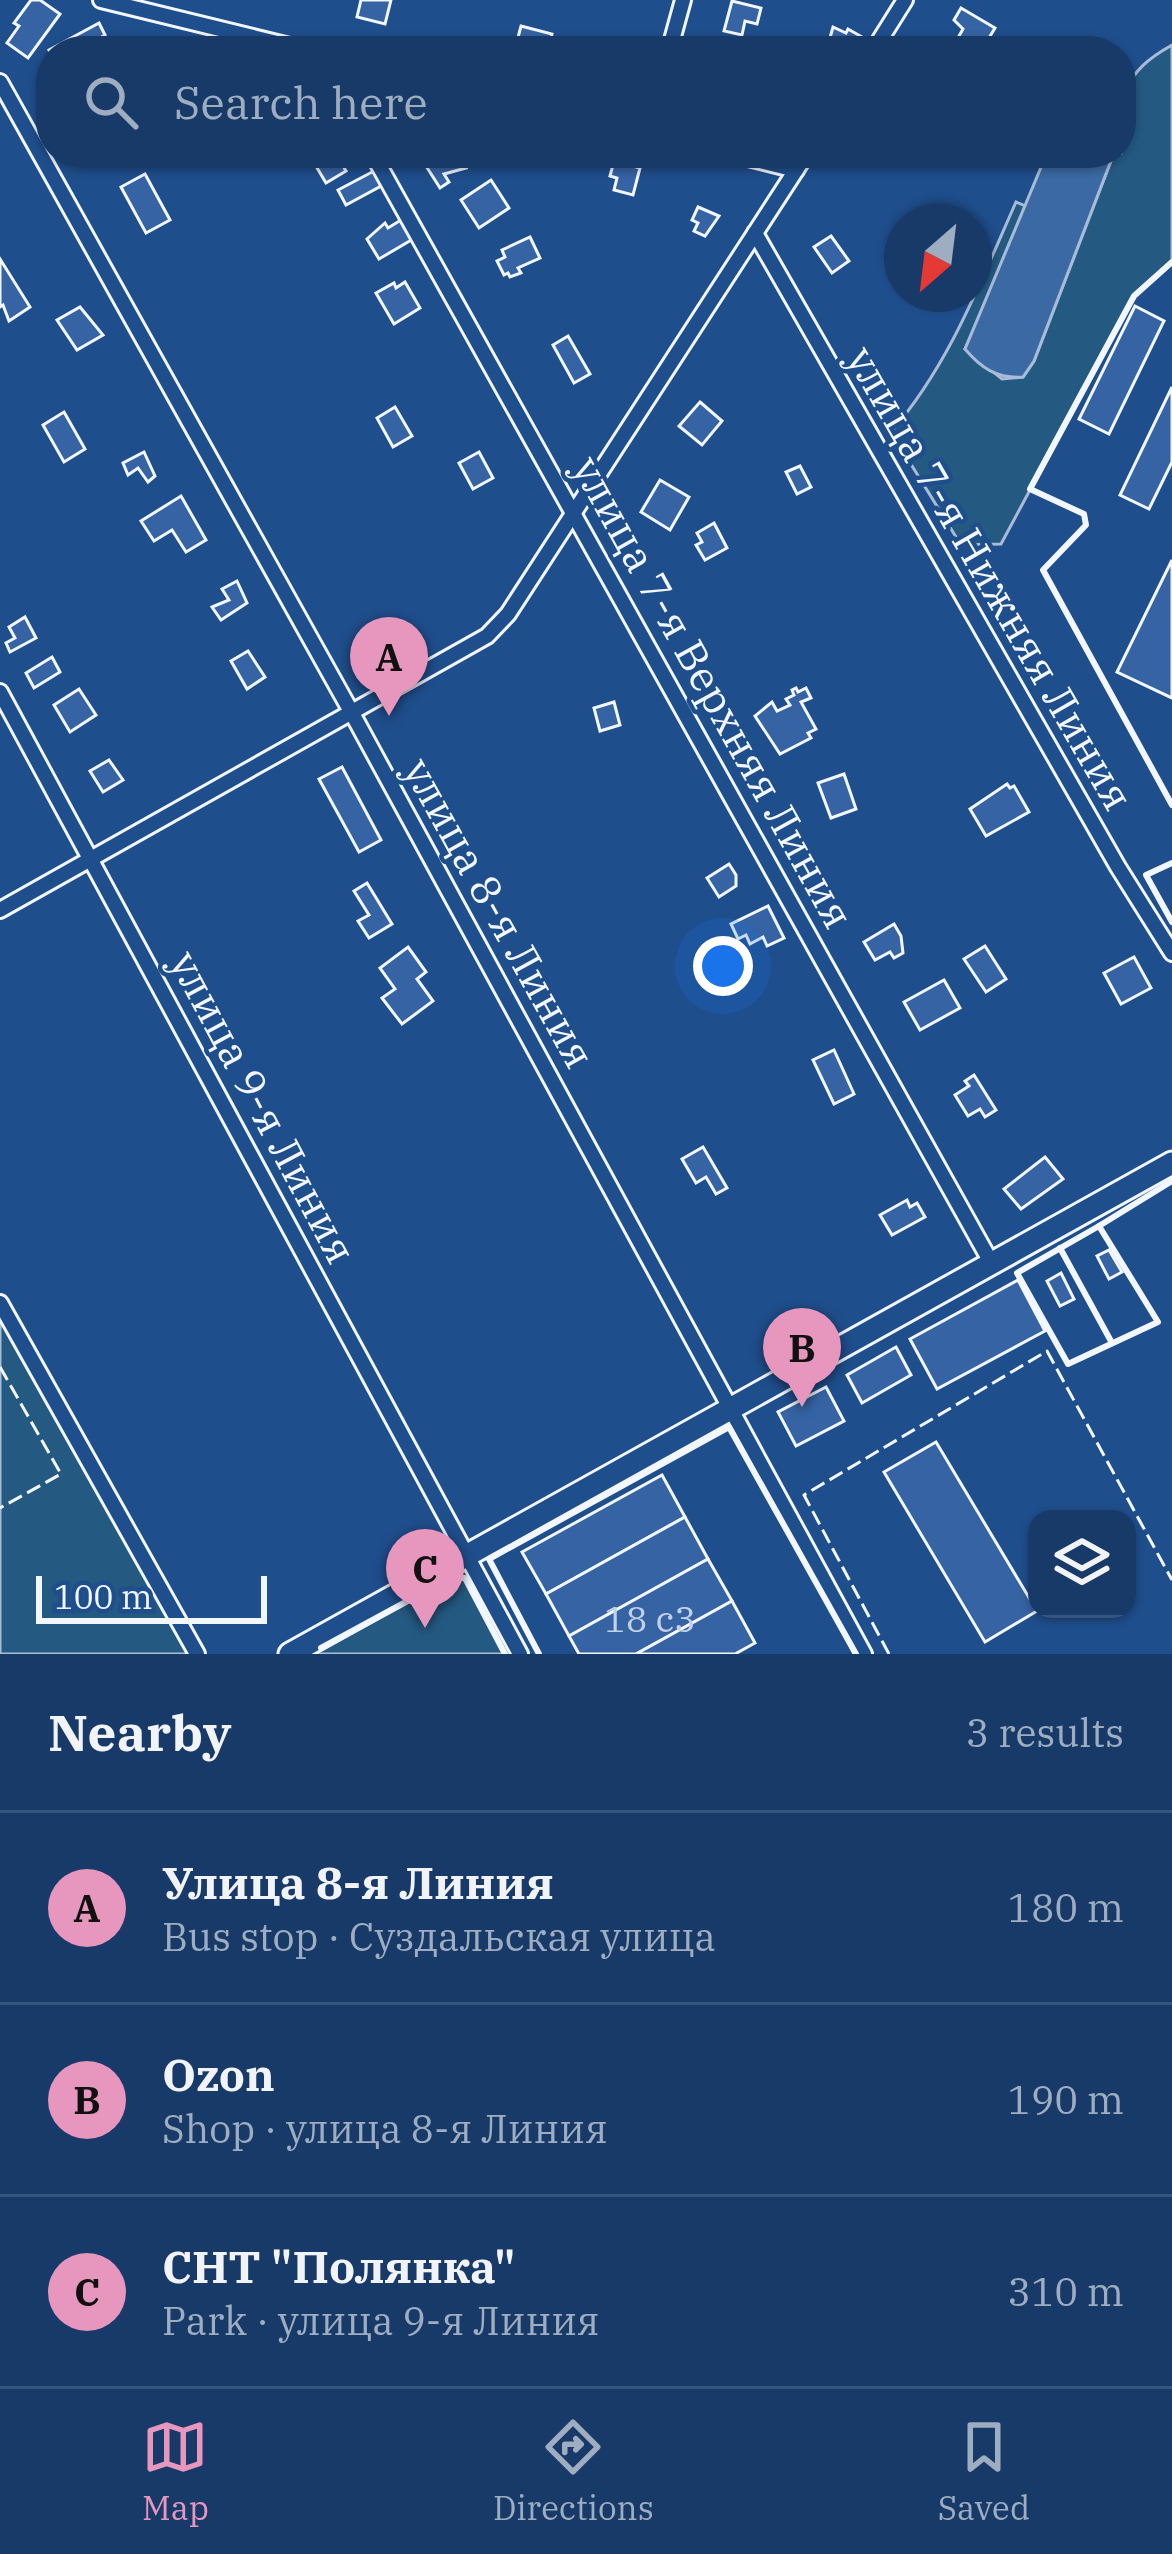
<!DOCTYPE html>
<meta charset="utf-8">
<style>
:root{--surface:#173a69;--page:#244571;--text:#f1f3f6;--muted:#9eadc0;--line:#36547d;--accent:#e797bd}
body{margin:0;font-family:"IBM Plex Serif",serif;background:var(--page);color:var(--text)}
.controls{position:absolute;right:36px;bottom:36px;display:grid;overflow:hidden;border-radius:24px;box-shadow:0 3px 9px #0004}
.controls button{width:108px;height:108px;display:grid;place-items:center;padding:0;border:0;border-bottom:3px solid var(--line);background:var(--surface);color:var(--text);font:60px sans-serif}
.compass{position:absolute;left:884px;top:204px;width:108px;height:108px;border-radius:50%;background:var(--surface);box-shadow:0 3px 9px #0004;rotate:208deg}
.scale{position:absolute;left:36px;bottom:30px;width:231px;box-sizing:border-box;padding-left:12px;border:6px solid #f2f6ff;border-top:0;font-size:33px;line-height:42px;white-space:nowrap;color:#f2f6ff;-webkit-text-stroke:9px #1f4e8c;paint-order:stroke}
.you{position:absolute;left:723px;top:966px;width:42px;height:42px;margin:-30px;border:9px solid #fff;border-radius:50%;background:#1a73e8;box-shadow:0 0 0 18px #1a73e833}
.badge{display:grid;place-items:center;width:78px;height:78px;border-radius:50%;background:var(--accent);color:#111;font-size:39px;font-weight:700}
.pin{position:absolute;translate:-50% -99px;filter:drop-shadow(0 3px 6px #0008)}
.pin::after{content:'';position:absolute;top:63px;width:42px;height:36px;background:inherit;clip-path:polygon(0 0,100% 0,50% 100%)}
.list{margin:0;padding:0;list-style:none}
h2{display:flex;justify-content:space-between;align-items:center;height:156px;margin:0;padding:0 48px;font-size:51px}
h2 small{font-size:39px;font-weight:400;color:var(--muted)}
.list li{display:grid;grid-template-columns:78px 1fr auto;gap:36px;align-items:center;box-sizing:border-box;height:192px;padding:0 48px;border-top:3px solid var(--line)}
.list b{display:block;font-size:45px;white-space:nowrap}
.list p{margin:0;font-size:39px;white-space:nowrap;color:var(--muted)}
.list em{font-size:39px;font-style:normal;color:var(--muted)}
.icon{flex:none;width:66px;height:66px;fill:none;stroke:currentColor;stroke-width:2;stroke-linecap:round;stroke-linejoin:round}
.map{position:relative;flex:none;width:1172px;height:1654px;overflow:hidden}
.search{position:absolute;background:var(--surface);box-shadow:0 3px 9px #0004;left:36px;right:36px;top:36px;height:132px;display:flex;align-items:center;gap:30px;box-sizing:border-box;padding:0 42px;border-radius:48px;color:var(--muted);font-size:45px}
.sheet{height:732px;background:var(--surface)}
nav{display:flex;justify-content:space-around;align-items:center;box-sizing:border-box;height:168px;border-top:3px solid var(--line);background:var(--surface);font-size:33px;color:var(--muted)}
nav a{display:grid;justify-items:center;gap:6px}
nav .on{color:var(--accent)}
.map>svg:first-child{display:block}
.green{fill:#245a82;stroke:#a8bbd7;stroke-width:3}
.water{fill:#3b69a3;stroke:#a8bbd7;stroke-width:3}
.building{fill:#3563a3;stroke:#f2f6ff;stroke-width:3}
.lines{fill:none;stroke-linecap:round;stroke-linejoin:round}
.street-casing{stroke:#f2f6ff;stroke-width:20}
.secondary-casing{stroke:#f2f6ff;stroke-width:27}
.street{stroke:#1f4e8c;stroke-width:14}
.secondary{stroke:#1f4e8c;stroke-width:21}
.fence{stroke:#f2f6ff;stroke-width:3;stroke-dasharray:15 6;stroke-linecap:butt}
.wall{stroke:#f2f6ff;stroke-width:6}
.labels{text-anchor:middle;stroke-width:9;stroke-linejoin:round;paint-order:stroke}
.number-label{font-size:36px;fill:#c3d1e8}
.street-label{font-size:42px;fill:#f2f6ff;stroke:#1f4e8c}
</style>
<div class="map">
<svg width="1172" height="1654" viewBox="0 0 1172 1654">
<rect width="100%" height="100%" fill="#1f4e8c"/>
<g class="green">
<path d="M1172 45V262L1134 296 1001 544 961 545 891 432C949 365 980 283 1016 202L1028 207 965 349 1002 379 1023 377 1034 361 1114 153H1121C1121 97 1120 74 1172 45Z"/>
<path d="M0 1312 194 1654H0Z"/>
<path d="M450 1578H465L505 1654H311Z"/>
</g>
<path class="water" d="M1047 153H1114L1034 361 1023 377C997 379 981 368 965 349Z"/>
<g class="building">
<path d="M31 0H40L60 14 28 58 7 43 19 26 14 23Z"/>
<path d="M361 0H391L385 24 357 17Z"/>
<path d="M732 1 761 8 757 24 745 21 742 35 724 31Z"/>
<path d="M961 8 995 28 981 51H968L955 43 963 29 954 20Z"/>
<path d="M99 23 105 35 76 51 51 53 49 50Z"/>
<path d="M521 26 552 34 548 51 516 45Z"/>
<path d="M833 27 846 33 848 29 862 37 853 51H833L828 45Z"/>
<path d="M431 153 438 165 448 159 444 153H457L466 168 444 174 449 182 440 188 421 158Z"/>
<path d="M336 154 346 171 326 183 316 166Z"/>
<path d="M614 161 640 168 633 195 614 190 617 178 610 176Z"/>
<path d="M374 171 381 186 346 205 338 190Z"/>
<path d="M145 174 170 220 146 233 121 187Z"/>
<path d="M491 180 509 208 479 228 461 200Z"/>
<path d="M698 207 719 216 705 236 694 231 698 223 692 220Z"/>
<path d="M401 220 413 239 379 259 367 239 385 223 388 228Z"/>
<path d="M831 236 849 261 832 273 814 247Z"/>
<path d="M530 237 540 258 518 268 521 273 510 277 508 273 504 275 497 261 505 257 502 250Z"/>
<path d="M0 259 30 307 9 321 3 305 0 307Z"/>
<path d="M405 282 420 308 394 324 376 293 394 283 396 288Z"/>
<path d="M1135 306 1164 321 1109 434 1079 419Z"/>
<path d="M80 307 103 335 77 350 57 320Z"/>
<path d="M568 336 590 374 574 383 553 345Z"/>
<path d="M1172 387V462L1149 509 1120 495Z"/>
<path d="M700 402 722 421 702 445 679 426Z"/>
<path d="M395 407 412 436 393 447 377 418Z"/>
<path d="M64 412 85 449 64 462 43 425Z"/>
<path d="M144 452 155 476 148 482 138 468 128 475 123 463Z"/>
<path d="M479 452 493 478 473 489 459 463Z"/>
<path d="M800 466 811 487 797 494 786 472Z"/>
<path d="M660 480 689 497 670 530 641 512Z"/>
<path d="M181 496 206 540 186 552 172 530 154 541 141 521Z"/>
<path d="M714 523 727 548 705 560 696 545 702 542 697 533Z"/>
<path d="M1172 560V698L1117 672Z"/>
<path d="M237 581 247 603 221 620 212 607 229 600 222 589Z"/>
<path d="M25 617 36 638 10 652 6 643 15 638 9 627Z"/>
<path d="M248 651 265 677 247 689 231 661Z"/>
<path d="M52 657 60 672 34 688 26 673Z"/>
<path d="M796 688 798 692 806 688 811 698 801 702 816 729 808 733 811 738 780 754 755 716 772 702 777 711 790 705 786 699 794 695 792 690Z"/>
<path d="M79 689 96 715 70 732 54 705Z"/>
<path d="M614 702 620 725 600 731 594 708Z"/>
<path d="M109 760 123 780 103 792 90 771Z"/>
<path d="M342 767 381 840 359 852 319 779Z"/>
<path d="M844 774 856 809 831 818 818 783Z"/>
<path d="M1007 784 1010 788 1014 786 1029 812 986 836 970 809Z"/>
<path d="M729 864 736 875V886L719 897 707 878Z"/>
<path d="M367 883 392 924 369 938 358 921 369 915 354 891Z"/>
<path d="M768 906 784 938 767 946 763 937 750 944 746 935 738 939 731 924Z"/>
<path d="M894 924 901 936 903 953 894 958 890 952 875 960 864 942Z"/>
<path d="M985 946 1006 979 986 992 964 959Z"/>
<path d="M408 947 426 972 417 979 433 1001 402 1024 382 998 395 989 380 968Z"/>
<path d="M1134 957 1151 988 1121 1004 1104 973Z"/>
<path d="M944 980 960 1008 920 1030 904 1002Z"/>
<path d="M834 1050 854 1094 834 1104 813 1060Z"/>
<path d="M974 1075 996 1110 985 1117 980 1109 968 1116 955 1095 969 1086 965 1081Z"/>
<path d="M703 1147 727 1188 716 1194 706 1177 696 1183 682 1159Z"/>
<path d="M1045 1157 1063 1179 1021 1209 1004 1189Z"/>
<path d="M907 1200 910 1207 917 1203 925 1217 892 1235 880 1215Z"/>
<path d="M1109 1250 1122 1272 1109 1279 1097 1256Z"/>
<path d="M1061 1273 1074 1299 1060 1306 1047 1281Z"/>
<path d="M1018 1280 1045 1331 937 1389 910 1339Z"/>
<path d="M896 1347 911 1375 862 1403 847 1375Z"/>
<path d="M826 1387 844 1421 796 1446 778 1412Z"/>
<path d="M936 1442 1037 1611 985 1642 884 1472Z"/>
<path d="M662 1475 685 1517 546 1594 522 1552Z"/>
<path d="M685 1517 708 1559 569 1636 546 1594Z"/>
<path d="M708 1559 732 1601 636 1654H579L569 1636Z"/>
<path d="M732 1601 755 1643 735 1654H636Z"/>
</g>
<g class="lines">
<g class="street-casing">
<g id="street">
<path d="M101 0 310 51"/>
<path d="M669 51 683 0"/>
<path d="M873 51 905 0"/>
<path d="M0 82 353 715 864 1654"/>
<path d="M372 153 992 1264"/>
<path d="M728 153 796 170"/>
<path d="M755 233 1118 867 1172 953"/>
<path d="M0 692 520 1654"/>
<path d="M0 910 487 636 508 614 807 153"/>
<path d="M0 1303 197 1654"/>
</g>
</g>
<g class="secondary-casing">
<path id="secondary" d="M290 1654 1172 1163"/>
</g>
<use href="#street" class="street"/>
<use href="#secondary" class="secondary"/>
<g class="fence">
<path d="M0 1367 61 1474 0 1508"/>
<path d="M889 1654 804 1495 1047 1351 1172 1580"/>
</g>
<g class="wall">
<path d="M1172 262 1134 296 1030 489 1084 514 1086 525 1043 570 1172 805"/>
<path d="M1172 863 1146 875 1172 922"/>
<path d="M1099 1226 1158 1322 1068 1364 1017 1273Z"/>
<path d="M1099 1226 1172 1181"/>
<path d="M1060 1248 1112 1343"/>
<path d="M321 1648 450 1578H465L505 1654"/>
<path d="M539 1654 489 1559 729 1427 856 1654"/>
</g>
</g>
<g class="labels">
<g class="number-label">
<text x="650" y="1632">18 с3</text>
</g>
<g class="street-label">
<text transform="translate(990 578) rotate(60)" y="15">улица 7-я Нижняя Линия</text>
<text transform="translate(713 692) rotate(61)" y="15">улица 7-я Верхняя Линия</text>
<text transform="translate(499 913) rotate(61)" y="15">улица 8-я Линия</text>
<text transform="translate(263 1107) rotate(62)" y="15">улица 9-я Линия</text>
</g>
</g>
</svg>
<div class="controls">
<button><svg class="icon" aria-label="layers" viewBox="0 0 24 24"><path d="M12 4l9 5-9 5-9-5zM3 14l9 5 9-5"/></svg></button>
</div>
<svg class="compass" viewBox="-18 -18 36 36"><path d="M0-13l5 13h-10z" fill="#e53935"/><path d="M0 13l5-13h-10z" fill="#9eadc0"/></svg>
<div class="scale">100 m</div>
<div class="you"></div>
<div class="pin badge" style="left:389px;top:716px">A</div>
<div class="pin badge" style="left:802px;top:1407px">B</div>
<div class="pin badge" style="left:425px;top:1628px">C</div>
<div class="search"><svg class="icon" aria-label="search" viewBox="0 0 24 24"><circle cx="10" cy="10" r="6"/><path d="M15 15l6 6"/></svg>Search here</div>
</div>
<section class="sheet">
<h2>Nearby<small>3 results</small></h2>
<ul class="list">
<li><span class="badge">A</span><div><b>Улица 8-я Линия</b><p>Bus stop · Суздальская улица</p></div><em>180 m</em></li>
<li><span class="badge">B</span><div><b>Ozon</b><p>Shop · улица 8-я Линия</p></div><em>190 m</em></li>
<li><span class="badge">C</span><div><b>СНТ &quot;Полянка&quot;</b><p>Park · улица 9-я Линия</p></div><em>310 m</em></li>
</ul>
</section>
<nav>
<a class="on"><svg class="icon" aria-label="map" viewBox="0 0 24 24"><path d="M3 6l6-2 6 2 6-2v14l-6 2-6-2-6 2zM9 4v14M15 6v14"/></svg>Map</a>
<a><svg class="icon" aria-label="directions" viewBox="0 0 24 24"><path d="M12 3l9 9-9 9-9-9zM9 14v-3h6M13 9l2 2-2 2"/></svg>Directions</a>
<a><svg class="icon" aria-label="saved" viewBox="0 0 24 24"><path d="M7 4h10v16l-5-4-5 4z"/></svg>Saved</a>
</nav>
